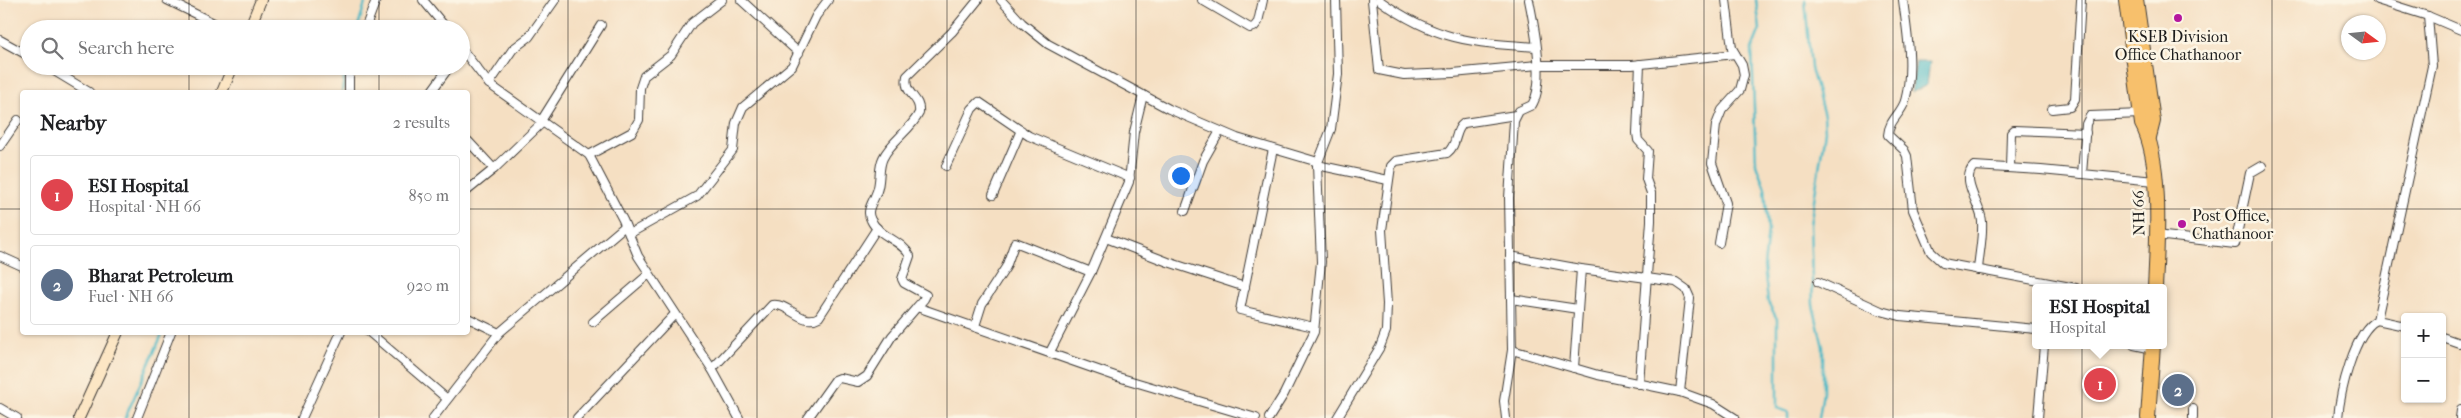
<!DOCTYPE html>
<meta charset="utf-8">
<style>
:root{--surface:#fff;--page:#f6f6f6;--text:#202124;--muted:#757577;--line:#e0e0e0;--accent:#b5179e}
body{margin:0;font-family:"IM FELL French Canon",serif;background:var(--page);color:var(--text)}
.controls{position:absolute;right:15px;bottom:15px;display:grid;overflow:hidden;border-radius:5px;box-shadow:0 1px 4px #0004}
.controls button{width:45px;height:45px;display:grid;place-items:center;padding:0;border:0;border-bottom:1px solid var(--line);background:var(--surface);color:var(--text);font:25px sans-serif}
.compass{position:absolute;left:2341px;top:15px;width:45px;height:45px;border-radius:50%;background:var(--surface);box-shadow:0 1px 4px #0004;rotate:105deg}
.you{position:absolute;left:1180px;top:175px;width:18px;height:18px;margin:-12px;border:4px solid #fff;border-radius:50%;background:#1a73e8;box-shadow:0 0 0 8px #1a73e833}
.badge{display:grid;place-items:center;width:32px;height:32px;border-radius:50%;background:var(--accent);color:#fff;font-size:16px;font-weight:700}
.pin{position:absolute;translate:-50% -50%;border:2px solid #fff;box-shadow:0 1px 5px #0006}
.popup{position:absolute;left:2032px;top:284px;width:135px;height:65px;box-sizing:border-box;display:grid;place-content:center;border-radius:5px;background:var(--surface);filter:drop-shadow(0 1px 4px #0005);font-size:16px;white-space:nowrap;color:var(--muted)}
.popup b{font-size:19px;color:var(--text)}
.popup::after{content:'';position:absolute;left:50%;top:100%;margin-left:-10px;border:10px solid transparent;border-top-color:var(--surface)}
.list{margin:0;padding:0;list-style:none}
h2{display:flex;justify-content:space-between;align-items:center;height:65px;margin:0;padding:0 20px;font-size:21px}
h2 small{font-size:16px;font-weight:400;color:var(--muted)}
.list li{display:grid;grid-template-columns:32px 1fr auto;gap:15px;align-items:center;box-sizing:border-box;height:80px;margin:0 10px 10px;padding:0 10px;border:1px solid var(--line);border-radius:5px}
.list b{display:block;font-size:19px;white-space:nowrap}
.list p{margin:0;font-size:16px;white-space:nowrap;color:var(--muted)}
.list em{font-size:16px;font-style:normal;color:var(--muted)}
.icon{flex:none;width:28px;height:28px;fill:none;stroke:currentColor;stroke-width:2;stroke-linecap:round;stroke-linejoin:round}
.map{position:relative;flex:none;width:2461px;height:418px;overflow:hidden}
.search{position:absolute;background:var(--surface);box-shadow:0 1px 4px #0004;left:20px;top:20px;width:450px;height:55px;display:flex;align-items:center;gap:12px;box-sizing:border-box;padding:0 18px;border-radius:28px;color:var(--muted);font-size:19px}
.panel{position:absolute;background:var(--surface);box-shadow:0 1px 4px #0004;left:20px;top:90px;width:450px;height:245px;border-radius:5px}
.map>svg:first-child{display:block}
.water{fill:#4cb9c6;stroke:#346a71}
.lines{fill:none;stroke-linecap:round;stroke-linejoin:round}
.stream{stroke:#4cb9c6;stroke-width:2.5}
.street-casing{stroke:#3d3935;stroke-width:10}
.secondary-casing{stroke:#3d3935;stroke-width:12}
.highway-casing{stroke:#3d3935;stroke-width:16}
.street{stroke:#fff;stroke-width:8}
.secondary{stroke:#fce6c4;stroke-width:10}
.highway{stroke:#f7c06c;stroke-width:14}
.grid{fill:none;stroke:#1c1c1c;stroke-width:1;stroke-opacity:0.55}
.poi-dot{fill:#b5179e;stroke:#fcf5e5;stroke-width:2}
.labels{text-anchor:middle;stroke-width:5;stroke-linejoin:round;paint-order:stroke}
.poi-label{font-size:16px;fill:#1c1c1c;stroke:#fcf5e5}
.street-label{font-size:16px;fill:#1c1c1c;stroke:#fcf5e5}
</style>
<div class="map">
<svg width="2461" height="418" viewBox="0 0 2461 418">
<rect width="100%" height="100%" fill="#fcf5e5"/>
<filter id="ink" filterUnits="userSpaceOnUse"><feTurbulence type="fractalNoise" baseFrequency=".02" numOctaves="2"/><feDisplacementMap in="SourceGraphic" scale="10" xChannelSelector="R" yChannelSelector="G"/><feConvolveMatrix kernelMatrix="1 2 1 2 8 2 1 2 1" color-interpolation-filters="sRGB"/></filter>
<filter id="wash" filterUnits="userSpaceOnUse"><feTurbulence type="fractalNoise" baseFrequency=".0096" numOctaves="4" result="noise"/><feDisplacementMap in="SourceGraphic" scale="20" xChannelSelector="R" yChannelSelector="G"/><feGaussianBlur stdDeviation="1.12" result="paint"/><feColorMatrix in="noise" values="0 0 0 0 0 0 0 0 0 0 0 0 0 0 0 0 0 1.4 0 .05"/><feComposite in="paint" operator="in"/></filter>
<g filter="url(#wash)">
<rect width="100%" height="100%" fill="#f5dfc2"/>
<path class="water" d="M1916 62H1930L1927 85 1911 93Z"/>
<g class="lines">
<g class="stream">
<path d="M1756 0 1760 29 1752 49 1756 164 1765 188 1768 231 1764 266 1768 302 1777 319V408L1788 412V418"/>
<path d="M1805 0 1811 68 1824 116 1825 131 1810 225 1813 305 1823 347V392L1819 418"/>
<path d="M357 29 366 0"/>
<path d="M342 92 346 66"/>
<path d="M125 418 163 332"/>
</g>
</g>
</g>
<g filter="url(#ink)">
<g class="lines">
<g class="street-casing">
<g id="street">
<path d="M167 0 226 29"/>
<path d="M423 0 447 29"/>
<path d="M741 0 799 53"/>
<path d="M1001 0 1022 23 1048 44 1169 109 1237 138 1318 162"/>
<path d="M1202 0 1250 28 1254 27 1258 22 1263 0"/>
<path d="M1372 0 1379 70 1404 75 1453 73 1538 65H1632L1735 54"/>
<path d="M1379 0C1435 40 1470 43 1536 47"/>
<path d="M1903 0C1907 33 1914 68 1905 101 1901 114 1889 120 1888 135L1904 150 1907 156 1913 210 1931 252 1943 263 2076 288"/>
<path d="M2377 0 2428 16 2461 30"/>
<path d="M365 29 376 0"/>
<path d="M0 40 29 56"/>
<path d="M461 48 489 84 589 155 623 220 638 256 712 369 739 418"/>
<path d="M46 66 89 92"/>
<path d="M489 84 513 49 529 37 555 0"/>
<path d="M349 92V76L353 66"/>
<path d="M431 92 450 66"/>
<path d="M2052 109 2070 107 2075 99 2081 0"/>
<path d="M541 121 601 25"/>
<path d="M468 141 494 169"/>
<path d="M0 146 18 120"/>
<path d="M1273 149 1240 310 1314 327"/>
<path d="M589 155 632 132 639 120 640 88 644 76 671 55 692 23 722 0"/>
<path d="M1317 165 1388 180"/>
<path d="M946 166 972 109 979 102 1029 136 1130 178"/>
<path d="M2010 168 2011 133 2014 130 2086 133"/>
<path d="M2082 174 2086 124 2090 116 2141 114"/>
<path d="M468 190 494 169 543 122"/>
<path d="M993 195 1021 130"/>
<path d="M1185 211 1203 161 1220 131"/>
<path d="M629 234 697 196 733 150 736 123 743 107 792 66 816 16 828 0"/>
<path d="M2156 235 2235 244 2250 173 2262 166"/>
<path d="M1106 238 1168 262 1245 287"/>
<path d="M1719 243 1726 203 1712 163 1716 125 1722 110 1740 90 1744 75 1742 65 1732 48 1726 0"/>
<path d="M0 256 22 266"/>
<path d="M1510 256 1581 269 1676 282 1686 289 1690 298 1680 392"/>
<path d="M1978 270C1979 254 1983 238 1982 222 1982 206 1959 180 1974 166L2041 170 2155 181"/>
<path d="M1818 282 1881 311 1900 316 2036 329"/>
<path d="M1511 299 1578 309"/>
<path d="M917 307 924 299 926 295 904 283 902 279 910 256C902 240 879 237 871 220 865 210 874 201 877 191 881 180 878 168 883 158 891 141 911 130 919 113 921 96 903 95 907 76L952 32 978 0"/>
<path d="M468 318 499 333"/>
<path d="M2377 320 2405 326"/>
<path d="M593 322 649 274"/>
<path d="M975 326 982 304 1006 267 1015 242 1091 272"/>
<path d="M369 332 446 398"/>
<path d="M2442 337 2459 343"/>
<path d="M2134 345 2153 349"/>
<path d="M1512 350 1598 375 1680 392 1713 404 1735 418"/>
<path d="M1050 352 1091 272 1129 182 1134 132 1143 95"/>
<path d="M1574 368 1581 269"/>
<path d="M712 369 772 305C788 302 802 327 819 317L877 228"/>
<path d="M1639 384 1651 221V193L1646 179 1648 151 1638 140 1637 133 1640 64"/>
<path d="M0 408 17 418"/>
<path d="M2193 409V418"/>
<path d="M137 418 171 332"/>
<path d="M302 418 341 332"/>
<path d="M433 418 499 333 625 226"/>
<path d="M577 418 674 315"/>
<path d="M808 418 835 380 840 378 858 382 867 376 892 336 917 307 1118 377 1256 418"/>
<path d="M1269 418 1284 394 1314 332 1321 262 1317 165 1331 129 1338 74 1336 0"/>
<path d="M1337 418 1380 347 1386 331 1387 304 1382 230 1391 166 1396 161 1447 153C1458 145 1454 130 1464 123L1516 115"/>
<path d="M1506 418 1504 401 1512 350 1509 198 1514 121 1519 111 1532 105C1546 83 1534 25 1529 0"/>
<path d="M2038 418 2044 345"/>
<path d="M2338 418C2340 393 2354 331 2377 320L2432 66 2428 16"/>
<path d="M2460 418 2461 410"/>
</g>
</g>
<g class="secondary-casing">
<g id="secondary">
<path d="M249 29 261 0"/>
<path d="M222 92 233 66"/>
<path d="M79 418 118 332"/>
</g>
</g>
<g class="highway-casing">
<g id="highway">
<path d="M2126 0 2142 124C2163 162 2157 244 2155 288"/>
<path d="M2136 0 2153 121 2149 137"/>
<path d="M2148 418 2153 345"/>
</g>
</g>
<use href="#street" class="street"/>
<use href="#secondary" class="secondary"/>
<use href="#highway" class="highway"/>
</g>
</g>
<path class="grid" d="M189 0V29M379 0V29M568 0V418M757 0V418M947 0V418M1136 0V418M1325 0V418M1514 0V418M1704 0V418M1893 0V418M2082 0V418M2272 0V418M189 66V92M379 66V92M0 209H22M468 209H2461M189 332V418M379 332V418"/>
<g class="poi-dot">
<circle cx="2178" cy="18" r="5"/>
<circle cx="2182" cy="224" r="5"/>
</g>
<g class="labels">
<g class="poi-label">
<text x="2178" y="42">KSEB Division<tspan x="2178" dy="18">Office Chathanoor</tspan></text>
<text x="2192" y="221" text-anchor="start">Post Office,<tspan x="2192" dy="18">Chathanoor</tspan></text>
</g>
<g class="street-label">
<text transform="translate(2138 213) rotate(-91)" y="6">NH 66</text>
</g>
</g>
</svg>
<div class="controls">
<button>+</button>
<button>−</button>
</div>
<svg class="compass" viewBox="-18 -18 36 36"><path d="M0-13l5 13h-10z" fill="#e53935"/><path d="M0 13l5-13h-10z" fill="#757577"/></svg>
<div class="you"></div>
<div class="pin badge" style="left:2100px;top:384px;background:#e0444e">1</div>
<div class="popup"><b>ESI Hospital</b>Hospital</div>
<div class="pin badge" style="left:2178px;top:390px;background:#5c6f8a">2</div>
<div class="search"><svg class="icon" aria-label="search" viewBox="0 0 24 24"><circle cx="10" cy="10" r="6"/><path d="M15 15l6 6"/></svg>Search here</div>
<section class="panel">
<h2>Nearby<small>2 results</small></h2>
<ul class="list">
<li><span class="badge" style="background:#e0444e">1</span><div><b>ESI Hospital</b><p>Hospital · NH 66</p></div><em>850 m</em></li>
<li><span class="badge" style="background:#5c6f8a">2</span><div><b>Bharat Petroleum</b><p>Fuel · NH 66</p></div><em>920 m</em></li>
</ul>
</section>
</div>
